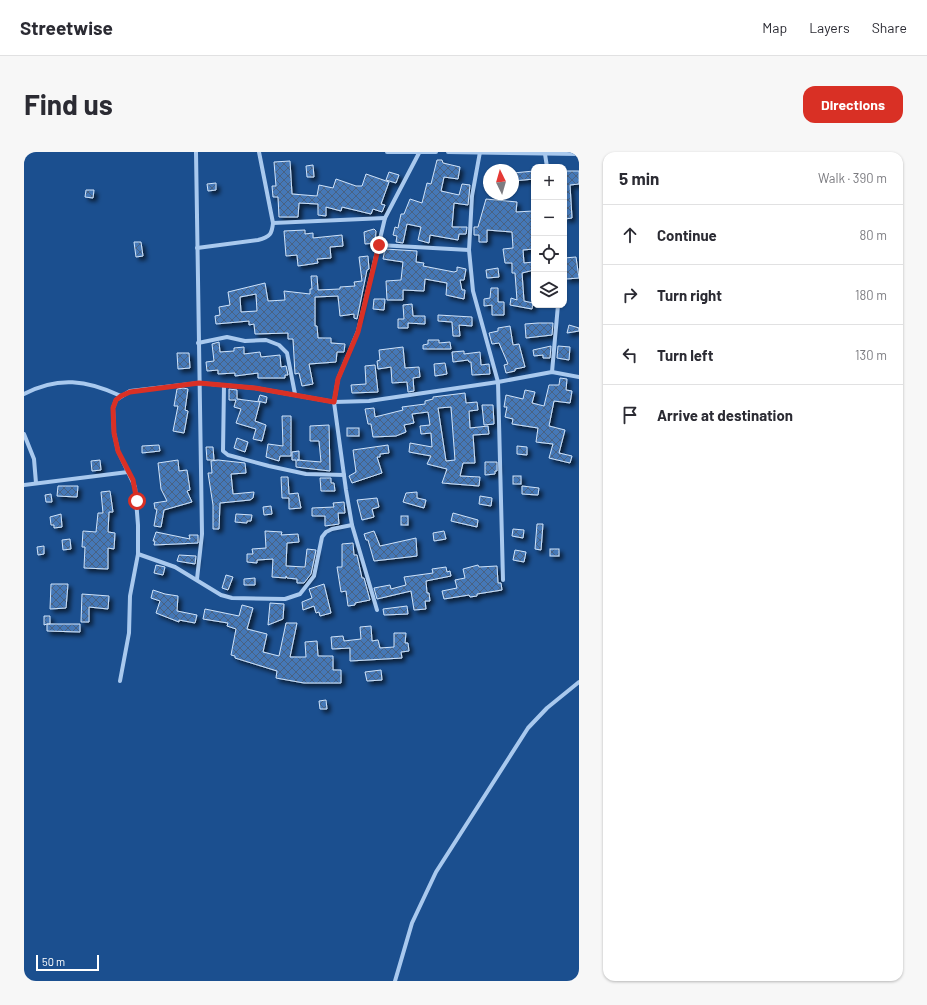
<!DOCTYPE html>
<meta charset="utf-8">
<style>
:root{--surface:#fff;--page:#f7f7f7;--text:#2b2b33;--muted:#7c7c81;--line:#e1e1e2;--accent:#d93025}
body{margin:0;font-family:Barlow,sans-serif;background:var(--page);color:var(--text)}
.controls{position:absolute;right:12px;top:12px;display:grid;overflow:hidden;border-radius:8px;box-shadow:0 1px 3px #0004}
.controls button{width:36px;height:36px;display:grid;place-items:center;padding:0;border:0;border-bottom:1px solid var(--line);background:var(--surface);color:var(--text);font:20px sans-serif}
.compass{position:absolute;left:459px;top:12px;width:36px;height:36px;border-radius:50%;background:var(--surface);box-shadow:0 1px 3px #0004;rotate:355deg}
.scale{position:absolute;left:12px;bottom:10px;width:63px;box-sizing:border-box;padding-left:4px;border:2px solid #fff;border-top:0;font-size:11px;line-height:14px;white-space:nowrap;color:#fff;-webkit-text-stroke:3px #1b4f8f;paint-order:stroke}
.stop{position:absolute;width:12px;height:12px;margin:-9px;border:3px solid #d93025;border-radius:50%;background:#fff}
.stop.end{background:#d93025;border-color:#fff;box-shadow:0 1px 4px #0008}
.list{margin:0;padding:0;list-style:none}
h2{display:flex;justify-content:space-between;align-items:center;height:52px;margin:0;padding:0 16px;font-size:17px}
h2 small{font-size:13px;font-weight:400;color:var(--muted)}
.list li{display:grid;grid-template-columns:26px 1fr auto;gap:12px;align-items:center;box-sizing:border-box;height:60px;padding:0 16px;border-top:1px solid var(--line)}
.list b{display:block;font-size:15px;white-space:nowrap}
.list em{font-size:13px;font-style:normal;color:var(--muted)}
.icon{flex:none;width:22px;height:22px;fill:none;stroke:currentColor;stroke-width:2;stroke-linecap:round;stroke-linejoin:round}
.map{position:relative;flex:none;width:555px;height:829px;overflow:hidden;border-radius:12px}
header{display:flex;align-items:center;gap:24px;box-sizing:border-box;height:56px;padding:0 20px;background:var(--surface);border-bottom:1px solid var(--line)}
header strong{font-size:19px}
nav{display:flex;gap:22px;margin-inline-start:auto;font-size:14px}
.intro{display:flex;align-items:center;justify-content:space-between;box-sizing:border-box;height:96px;padding:0 24px}
h1{margin:0;font-size:28px}
.button{padding:10px 18px;border-radius:12px;background:var(--accent);color:#fff;font-size:14px;font-weight:700}
main{display:flex;gap:24px;padding:0 24px}
aside{flex:1;background:var(--surface);border-radius:12px;box-shadow:0 1px 3px #0004}
.map>svg:first-child{display:block}
.building{fill:url(#building-cross-hatch);stroke:#cfe3fa;fill-rule:evenodd;filter:url(#shadow)}
.lines{fill:none;stroke-linecap:round;stroke-linejoin:round}
.street{stroke:#a9c9ee;stroke-width:4}
.route{stroke:#d93025;stroke-width:5}
</style>
<header>
<strong>Streetwise</strong>
<nav><a>Map</a><a>Layers</a><a>Share</a></nav>
</header>
<div class="intro"><h1>Find us</h1><a class="button">Directions</a></div>
<main>
<div class="map">
<svg width="555" height="829" viewBox="0 0 555 829">
<defs>
<pattern id="building-cross-hatch" width="8" height="8" patternUnits="userSpaceOnUse"><rect width="8" height="8" fill="#4478b7"/><path d="M0 0l8 8M0 8l8-8" fill="none" stroke="#486282"/></pattern>
<filter id="shadow"><feDropShadow dx="3.5" dy="3.5" stdDeviation="2" flood-color="#0009"/></filter>
</defs>
<rect width="100%" height="100%" fill="#1b4f8f"/>
<g class="building">
<path d="M413 8H418L419 11 436 15 434 27 420 25 417 39 435 43 438 32 446 33 444 53 430 51 428 75H443L442 82H435L434 88 406 83 405 91 394 88 397 75 383 72 379 91 372 90 373 84 369 83 371 75 374 76 377 62H380L386 47 398 51 403 31 407 32Z"/>
<path d="M266 9 268 42 293 44 295 33 309 36 312 27 332 34H338L342 22 365 30 357 52 361 53 358 60 349 57 347 62 318 55 317 59 302 55V64L294 63V52L275 51 274 65H255L254 45H249L248 34H252L250 10Z"/>
<path d="M289 13 290 25H283L282 14Z"/>
<path d="M510 19V27L489 29V21Z"/>
<path d="M540 19H555V32L546 33 548 66 541 67Z"/>
<path d="M365 20 375 23 372 31 362 28Z"/>
<path d="M192 31V38L184 39 183 32Z"/>
<path d="M62 38H70L69 46 61 45Z"/>
<path d="M462 47 493 50 492 60 509 59 510 97 499 98 500 111 510 110V118L498 121 500 149 509 151 508 157 486 153 487 146 493 148 491 121H488V111H481L479 97 489 96 488 80 463 78V90H455V83H450V75H454Z"/>
<path d="M350 77 352 79 351 91 341 92 340 80Z"/>
<path d="M281 78V82L289 81V86L318 83 319 94 306 95 307 106 293 107 294 111 274 114 273 103 262 104 260 79Z"/>
<path d="M110 90H117L119 104 112 105Z"/>
<path d="M361 97 393 99 392 110 400 111 399 114 430 120 433 119V115L442 117 440 128H436L438 138H441L440 147 422 143 423 131 401 127 400 139 379 138V148H363L362 129 377 128 379 110 359 107Z"/>
<path d="M344 104 345 117 343 118 333 167 330 166V162L316 164 314 144 291 145V174H293L294 186H307V191L321 192 320 200H313L312 210 285 212 289 232 278 234 275 221 271 222 269 187H264V181L231 182 230 172 225 173V169L192 172 191 164 196 163 195 155 206 153 204 140 241 131 244 149 261 148 260 139 286 142V137H288L287 124H293L294 138 316 137V135L331 134 330 130 338 129 335 105ZM232 142 233 159 217 160 216 145Z"/>
<path d="M552 105 555 126 542 127 540 106Z"/>
<path d="M474 116 475 125 463 126 462 118Z"/>
<path d="M467 136H474V150H480V163H468V153L460 154V147L466 146Z"/>
<path d="M350 147H361L360 158 349 157Z"/>
<path d="M388 152 389 164H401V172L384 171V176H374V167H380L379 153Z"/>
<path d="M414 163 448 165V174L435 173 436 184H429L428 170 414 169Z"/>
<path d="M514 171H529L528 183 502 186 501 172Z"/>
<path d="M545 173 555 176V179L543 181Z"/>
<path d="M486 174 489 193 495 192 501 215 491 217V219L482 221 480 213 484 212 475 191 468 192 465 181 474 179V176Z"/>
<path d="M404 188H415V191L426 190 427 197H399V193L404 192Z"/>
<path d="M195 190 196 200 210 199V196L220 195V202L236 200 237 205 256 203 257 215 262 214 264 223H261V226H234V221L211 224V221L194 222V218L183 219 182 210 190 209 188 192Z"/>
<path d="M527 194 526 206H519V203L510 204 509 198Z"/>
<path d="M534 194 546 195 545 208 533 206Z"/>
<path d="M379 195 381 216 395 215 396 225 389 226 390 239 384 240 383 230 368 231 367 215 354 217 353 209 356 208 355 198Z"/>
<path d="M440 199V202L456 200 457 213 465 212 466 222 448 223 447 210H445L444 208 429 210 428 200Z"/>
<path d="M153 201H165L166 216 154 217Z"/>
<path d="M421 211 423 222 411 224 410 212Z"/>
<path d="M351 213 354 240 328 241 327 233 342 232 341 214Z"/>
<path d="M536 226 543 227 542 238 548 239 546 251 530 249 525 274 541 278 535 301 548 304 546 311 525 306 529 292 512 290 514 276 488 272 489 267 481 265 483 255H480L482 243 499 247 501 238 511 240 508 251 520 254 525 233H535Z"/>
<path d="M159 236 164 237 161 258 164 259 160 281 149 279 154 254H150L153 237Z"/>
<path d="M205 237 213 238V247L236 250 231 269 242 273 238 289 229 287 232 277 212 271 217 257 210 255 212 248H205Z"/>
<path d="M441 241 442 251 453 250 454 258 445 259 446 276 464 274 465 282 449 283 451 311H439L436 324 456 325 455 334 418 331 423 317 403 312 407 304 385 300 386 291 408 295 407 281 397 282 396 274 406 273 404 260 388 262 390 271 380 273 382 280 372 284 349 285 347 272H344L341 257 350 256 351 265 379 258 378 255 401 252V249L409 247V245ZM427 255 431 308 422 309 414 256Z"/>
<path d="M236 243 243 245 242 251 234 249Z"/>
<path d="M458 253H469L470 272 460 273Z"/>
<path d="M258 264H267V304H256L255 309 242 305 244 292 259 294Z"/>
<path d="M305 273 306 319 272 315V308H268V300L275 299V308H273L297 310 295 289H286V274Z"/>
<rect x="323" y="276" width="12" height="8"/>
<path d="M213 286 224 290 221 300 210 296Z"/>
<path d="M135 293 136 299 118 301V294Z"/>
<path d="M364 293 365 301 356 302V305H353L358 321 328 331 325 324 332 320 329 298Z"/>
<path d="M493 294 503 295V303L493 302Z"/>
<path d="M182 295H189L190 308H183Z"/>
<path d="M76 308 77 318 68 319 67 309Z"/>
<path d="M154 308 155 319 163 318 166 338 163 339 168 350 140 358 137 375 130 374 133 357H131L130 351 143 349 137 337 134 311Z"/>
<path d="M194 308 221 311 222 321 207 322 209 342 230 340 229 346 226 348 196 351 195 377H189V353L184 321H188L187 309Z"/>
<path d="M461 310H473V319H471V322L461 323Z"/>
<rect x="489" y="324" width="8" height="8"/>
<path d="M257 325H264L265 342 274 341 277 356 265 357V346H258Z"/>
<path d="M296 326H307V331H310L311 339H297Z"/>
<path d="M34 334H54L53 345 33 344Z"/>
<path d="M498 334 515 336 514 343 498 342Z"/>
<path d="M86 339 89 360H85L84 380 91 381 90 397 84 396V417L60 416 61 395H58L59 379 72 380 74 361H79L77 340Z"/>
<path d="M393 340V346L402 348 400 356 379 350 382 341Z"/>
<path d="M27 342 28 350H22L21 343Z"/>
<path d="M456 344 468 346 467 354 455 352Z"/>
<path d="M353 346 355 355 348 357 350 365 338 368 333 348Z"/>
<path d="M320 350 321 361H314L315 372 301 374V364H288V356L310 355 309 351Z"/>
<path d="M247 354 248 362 240 363 239 355Z"/>
<path d="M429 361 454 368 453 375 427 369Z"/>
<path d="M37 362 38 375 30 376V373H27L26 365Z"/>
<path d="M212 362 228 363 227 369H223V371L211 370Z"/>
<rect x="377" y="364" width="7" height="9"/>
<path d="M513 372H519L517 398 511 397Z"/>
<path d="M489 377 500 378 499 386 488 384Z"/>
<path d="M241 379 258 380 257 383 274 382 275 390 263 391 262 414 281 415 283 397 292 398 287 422 280 431H273V427L263 426 262 424V426L248 425 249 407 233 408V411L223 410V402H229L228 397 242 396Z"/>
<path d="M350 379 356 394 392 386 393 404 350 409 344 388H342L340 382Z"/>
<path d="M420 379 422 387 410 389 409 381Z"/>
<path d="M132 380 166 387 165 383H174V391L130 393 131 389H129Z"/>
<path d="M46 387 47 397 39 398 38 388Z"/>
<path d="M329 391 330 403H333L338 426H340L346 448 331 451V453L324 454 322 439 317 440 313 415H318V392Z"/>
<path d="M20 394V402L14 403 13 395Z"/>
<rect x="526" y="397" width="9" height="7"/>
<path d="M491 398 502 400 500 410 489 408Z"/>
<path d="M155 403 172 404 171 412 153 409Z"/>
<path d="M132 413 141 415 139 423 130 421Z"/>
<path d="M454 413 455 415 473 414 474 431H477L478 438 453 442V444L446 445 445 443 420 447 418 439 433 436 431 428 441 426 439 417Z"/>
<path d="M422 415 423 420 426 419 427 424 402 429 403 441H405L406 449H401L402 457 390 458 387 439 353 447 350 436 366 433 367 437 382 433 380 425 409 421 408 417Z"/>
<path d="M202 423 209 425 204 438 198 436Z"/>
<path d="M231 426V433H220V427Z"/>
<path d="M27 432H44L42 456 26 457Z"/>
<path d="M300 432 307 461 296 464 295 460 292 461 290 454 279 458 278 450 288 446 285 437Z"/>
<path d="M129 438 141 442 154 444 153 459 173 463 171 471 155 468V470L132 461 136 449 127 446Z"/>
<path d="M58 442 85 444 84 457 65 455V470H57Z"/>
<path d="M246 451 260 452 259 467 244 473Z"/>
<path d="M218 453 229 456 223 477 243 482 239 500 255 504 262 471H273L266 505H282L281 490 293 489 294 504H309V518H317V531H280L252 526 253 519 211 506V504L207 503 212 477 203 474 204 471 179 467 181 457 215 464Z"/>
<path d="M383 454 384 462 360 463 359 457Z"/>
<path d="M20 464H26V472H23H56V480L23 479V472L20 473Z"/>
<path d="M347 474 348 489 354 488 356 496 370 495V481H382L381 491H384L385 499 377 500 378 506 326 509V496L308 497 307 485 319 484 320 489 337 487 336 475Z"/>
<path d="M357 518 358 528 343 529 341 520Z"/>
<path d="M302 548 303 557H296L295 549Z"/>
</g>
<g class="lines">
<g class="street">
<path d="M172 0 178 382 173 427"/>
<path d="M363 0H412"/>
<path d="M424 0 555 2"/>
<path d="M456 0 448 44 445 98 449 139 474 230 479 428"/>
<path d="M521 2 523 15"/>
<path d="M249 71 361 66"/>
<path d="M355 93 445 98"/>
<path d="M173 96 234 88C246 85 248 82 249 71L235 0"/>
<path d="M174 191 203 185 221 189 242 188 255 193 263 201 271 242"/>
<path d="M528 220 534 153"/>
<path d="M200 233 199 299 204 303 245 314 282 322 320 323"/>
<path d="M0 242C34 224 63 228 97 244"/>
<path d="M0 282 10 307 12 331"/>
<path d="M0 333 104 320"/>
<path d="M114 402 151 415 197 443 208 446 261 447 276 442 290 424 298 385 302 380 308 377 328 373"/>
<path d="M353 458 328 373 322 338 310 250 314 227 334 179 361 66 395 1"/>
<path d="M96 529 105 481 106 444 114 402V373L111 335 94 299 90 281 89 256 92 248 106 239 175 231 231 236 310 250 345 249 474 230 528 220 555 225"/>
<path d="M371 829 388 771 412 720 504 576 523 556 555 530"/>
</g>
</g>
<g class="lines">
<path class="route" d="M113 349 109 328 94 299 90 281 89 256 92 248 97 244 106 240 175 231 231 236 310 250 314 227 334 180 355 93"/>
</g>
</svg>
<div class="controls">
<button>+</button>
<button>−</button>
<button><svg class="icon" aria-label="locate" viewBox="0 0 24 24"><circle cx="12" cy="12" r="6"/><path d="M12 2v4M12 18v4M2 12h4M18 12h4"/></svg></button>
<button><svg class="icon" aria-label="layers" viewBox="0 0 24 24"><path d="M12 4l9 5-9 5-9-5zM3 14l9 5 9-5"/></svg></button>
</div>
<svg class="compass" viewBox="-18 -18 36 36"><path d="M0-13l5 13h-10z" fill="#e53935"/><path d="M0 13l5-13h-10z" fill="#7c7c81"/></svg>
<div class="scale">50 m</div>
<div class="stop" style="left:113px;top:349px"></div>
<div class="stop end" style="left:355px;top:93px"></div>
</div>
<aside>
<h2>5 min<small>Walk · 390 m</small></h2>
<ul class="list">
<li><svg class="icon" aria-label="ahead" viewBox="0 0 24 24"><path d="M12 20V5M6 11l6-6 6 6"/></svg><div><b>Continue</b></div><em>80 m</em></li>
<li><svg class="icon" aria-label="right" viewBox="0 0 24 24"><path d="M7 20v-9h11M14 6l5 5-5 5"/></svg><div><b>Turn right</b></div><em>180 m</em></li>
<li><svg class="icon" aria-label="left" viewBox="0 0 24 24"><path d="M17 20v-9H6M10 6l-5 5 5 5"/></svg><div><b>Turn left</b></div><em>130 m</em></li>
<li><svg class="icon" aria-label="arrive" viewBox="0 0 24 24"><path d="M6 21V4h12l-3 4 3 4H6"/></svg><div><b>Arrive at destination</b></div></li>
</ul>
</aside>
</main>
